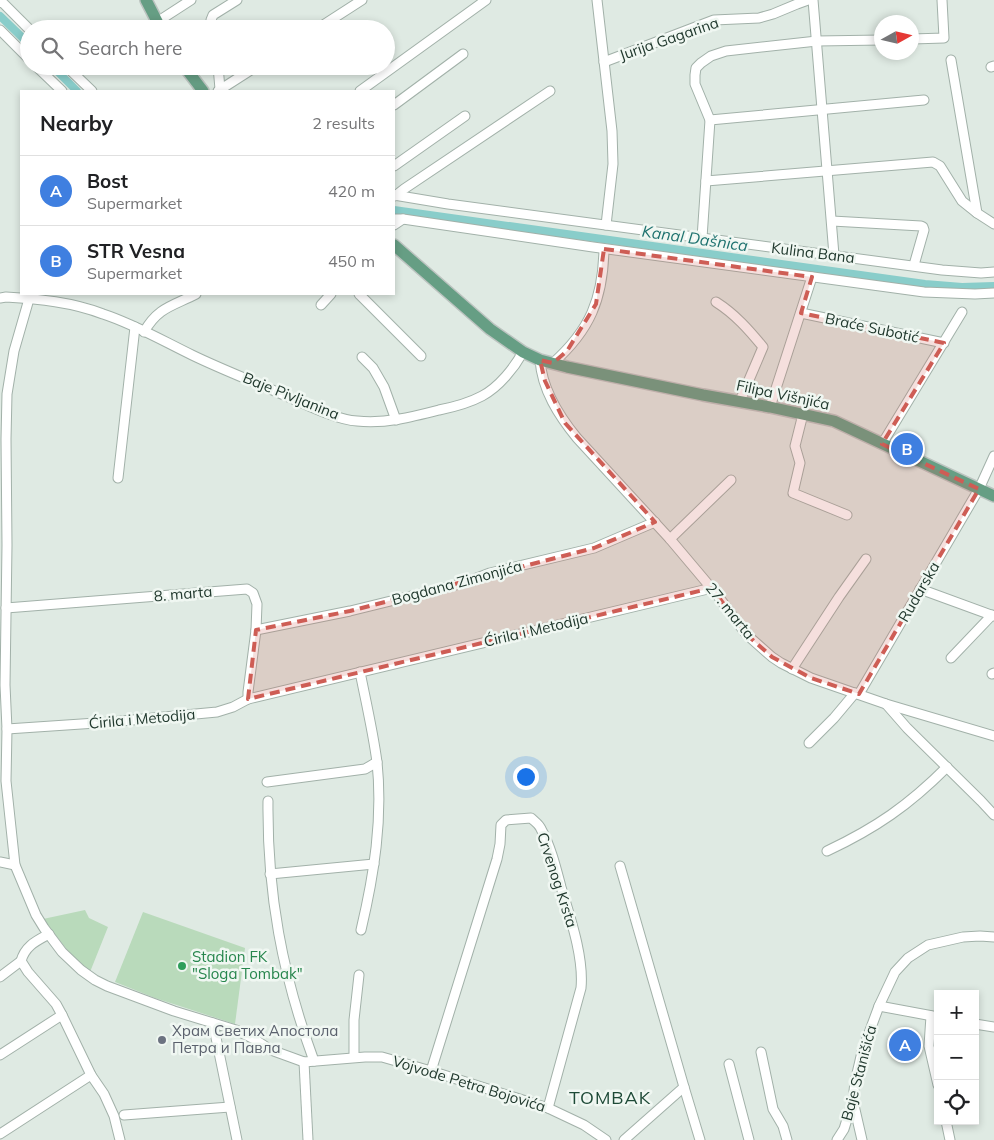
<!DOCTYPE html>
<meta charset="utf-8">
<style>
:root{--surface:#fff;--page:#f6f6f6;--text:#202124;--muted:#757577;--line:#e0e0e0;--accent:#ec635c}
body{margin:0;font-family:Mulish,sans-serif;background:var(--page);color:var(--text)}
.controls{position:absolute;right:15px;bottom:15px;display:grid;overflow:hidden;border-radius:0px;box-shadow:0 2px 8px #0003}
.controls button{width:45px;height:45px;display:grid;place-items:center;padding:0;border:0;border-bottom:1px solid var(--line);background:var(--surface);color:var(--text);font:25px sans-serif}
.compass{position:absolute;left:874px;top:15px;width:45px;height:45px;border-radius:50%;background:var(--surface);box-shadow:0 2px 8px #0003;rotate:82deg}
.you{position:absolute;left:525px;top:776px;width:18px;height:18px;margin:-12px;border:4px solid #fff;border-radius:50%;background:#1a73e8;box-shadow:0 0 0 8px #1a73e833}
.badge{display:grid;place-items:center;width:32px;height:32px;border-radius:50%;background:var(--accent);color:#fff;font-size:16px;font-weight:700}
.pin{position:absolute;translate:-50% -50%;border:2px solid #fff;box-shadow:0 1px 5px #0006}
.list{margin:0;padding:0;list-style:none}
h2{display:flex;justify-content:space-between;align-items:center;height:65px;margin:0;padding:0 20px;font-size:21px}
h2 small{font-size:16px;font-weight:400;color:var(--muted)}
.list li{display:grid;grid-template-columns:32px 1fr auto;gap:15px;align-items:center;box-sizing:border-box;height:70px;padding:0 20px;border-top:1px solid var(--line)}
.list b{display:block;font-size:19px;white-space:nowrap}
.list p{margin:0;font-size:16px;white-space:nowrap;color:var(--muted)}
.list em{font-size:16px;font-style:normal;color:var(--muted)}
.icon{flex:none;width:28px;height:28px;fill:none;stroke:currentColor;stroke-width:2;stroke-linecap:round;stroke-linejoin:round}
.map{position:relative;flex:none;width:994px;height:1140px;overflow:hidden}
.search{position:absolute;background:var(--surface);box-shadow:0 2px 8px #0003;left:20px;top:20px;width:375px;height:55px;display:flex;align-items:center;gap:12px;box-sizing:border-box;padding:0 18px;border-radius:28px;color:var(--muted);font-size:19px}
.panel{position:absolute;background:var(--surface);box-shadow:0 2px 8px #0003;left:20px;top:90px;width:375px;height:205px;border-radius:0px}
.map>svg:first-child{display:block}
.green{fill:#b9dabb}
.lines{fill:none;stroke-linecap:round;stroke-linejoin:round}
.canal{stroke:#89cdca;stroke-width:8}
.minor-casing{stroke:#a2b1a9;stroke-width:11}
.major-casing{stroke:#bcc4c0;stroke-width:14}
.minor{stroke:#fff;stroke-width:9}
.major{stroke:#669e84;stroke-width:11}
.marked{fill:#ce5d55;fill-opacity:0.2;stroke:#ce5d55;stroke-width:4;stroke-dasharray:10 6;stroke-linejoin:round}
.leisure-dot{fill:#2e9e5b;stroke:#f0f7f2;stroke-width:2}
.worship-dot{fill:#6b7280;stroke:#f0f7f2;stroke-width:2}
.labels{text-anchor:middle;stroke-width:5;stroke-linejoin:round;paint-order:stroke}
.street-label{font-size:15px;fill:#21392e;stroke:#f0f7f2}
.leisure-label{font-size:15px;fill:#27864d;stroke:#f0f7f2;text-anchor:start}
.worship-label{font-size:15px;fill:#5b616d;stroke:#f0f7f2;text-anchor:start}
.water-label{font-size:16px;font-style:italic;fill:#1e726f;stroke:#f0f7f2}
.quarter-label{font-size:18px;letter-spacing:1px;fill:#1e4a37;stroke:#f0f7f2}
</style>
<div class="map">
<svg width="994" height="1140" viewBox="0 0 994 1140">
<rect width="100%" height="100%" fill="#dfeae3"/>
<g class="green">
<path d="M85 910 89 918 108 927 90 972 68 951 43 919Z"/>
<path d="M143 912 245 948 235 1024 155 998 115 982Z"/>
</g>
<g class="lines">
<g class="canal">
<path d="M0 16 29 44"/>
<path d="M52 66 77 91"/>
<path d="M394 210 925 284 962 287 994 286"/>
</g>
<g class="minor-casing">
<g id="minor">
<path d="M0 0 29 29"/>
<path d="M597 0 612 131 613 164 606 225"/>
<path d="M813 0 834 255"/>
<path d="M157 22 191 0"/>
<path d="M211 29V20L213 15 237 0"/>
<path d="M317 29 362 0"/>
<path d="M0 30 29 59"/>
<path d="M912 39 944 38 942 0"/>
<path d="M951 60 977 213 994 224"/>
<path d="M604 62 714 20 759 18 773 14 797 4 808 0"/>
<path d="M36 66 62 91"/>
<path d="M66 66 92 91"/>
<path d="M218 66 220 89"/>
<path d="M991 67 994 66"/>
<path d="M218 91 257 66"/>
<path d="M360 91 486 0"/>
<path d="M394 105 463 54"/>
<path d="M710 120 924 100"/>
<path d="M394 166 465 116"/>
<path d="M706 181 933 162 940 166 962 201 977 213"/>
<path d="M394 195 448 204 942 270 981 273 994 272"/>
<path d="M395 196 404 189 550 91"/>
<path d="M394 219H403L394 225"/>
<path d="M403 219 593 247 924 292 975 294 994 293"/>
<path d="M832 221 921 226 923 227 924 230 914 265"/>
<path d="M702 238 710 120 695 84V75L696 68 701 63 711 56 726 51 817 41 882 40"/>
<path d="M359 294 421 356"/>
<path d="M0 298 6 297C39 299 72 302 103 314 134 324 163 341 192 355 223 370 255 382 286 396 305 404 337 420 357 421 385 424 412 417 439 410 454 407 469 403 482 396 499 387 514 368 523 352"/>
<path d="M29 299 14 351 7 394 6 439 7 545 5 685 7 729 6 781 15 865 36 915 44 928 62 952 81 970 95 980 107 986 174 1011 236 1030 254 1039 271 1050 304 1062 365 1057H382L431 1071 548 1108 584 1125 606 1140"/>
<path d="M716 302C735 314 749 330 763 347L740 401"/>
<path d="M321 305 331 294"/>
<path d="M801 313 944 343"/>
<path d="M144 332C158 307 173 306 196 294"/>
<path d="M362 357 373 368 384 387 396 420"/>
<path d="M540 360C542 390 559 416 577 438L670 539 718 596 746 634 772 657 781 663 811 678 886 704 994 736"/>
<path d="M553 363C590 330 603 299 604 249"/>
<path d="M770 407 812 277"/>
<path d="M803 414 795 446 800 463 793 493 847 515"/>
<path d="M882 444 962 312"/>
<path d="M118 478 135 327"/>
<path d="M670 539 731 480"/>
<path d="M920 589 994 616"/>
<path d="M6 608 247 589 253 593 257 604 256 630 248 692V699"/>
<path d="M256 630 350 611 464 583 490 573 594 548 655 522"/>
<path d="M951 658 992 615"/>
<path d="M792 669 839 597 866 559"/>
<path d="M360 672C366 702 373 732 377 762 383 819 374 875 361 930"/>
<path d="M992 674 994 673"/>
<path d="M859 694 979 489 994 456"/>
<path d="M886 704 907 728 981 801 994 815"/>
<path d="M7 729 111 722 217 712 233 707 248 699 712 588"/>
<path d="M809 743 834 718 855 693"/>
<path d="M267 782 365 769 377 762"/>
<path d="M268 801C267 893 282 974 314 1061"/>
<path d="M827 851C876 828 909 805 947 767"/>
<path d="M0 862 15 865"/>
<path d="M620 866 684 1087 624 1140"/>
<path d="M270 874 374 864"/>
<path d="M49 934C36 941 25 946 21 961L28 972 56 1004 62 1015 91 1075 104 1094 114 1116 120 1140"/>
<path d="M0 977 21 961"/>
<path d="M879 1006 938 1017"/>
<path d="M931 1016 929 1046 938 1085"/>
<path d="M213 1023 237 1140"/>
<path d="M975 1024 994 1027"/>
<path d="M761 1052 773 1109 783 1126 787 1140"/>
<path d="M0 1055 62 1015"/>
<path d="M354 1057V1020L359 975"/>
<path d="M304 1062 308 1140"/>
<path d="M729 1064 749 1140"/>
<path d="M431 1071 497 859 500 844 501 825 506 820 531 818C535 822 539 824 541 829 551 847 556 868 561 887 570 917 584 957 581 988L548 1108"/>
<path d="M684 1087 700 1140"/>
<path d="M853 1101 862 1140"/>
<path d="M124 1115 230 1107"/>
<path d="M946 1121 950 1140"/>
<path d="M0 1134 91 1075"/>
<path d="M837 1140 844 1129 853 1100 855 1082 862 1052 879 1006 895 972 908 958 928 945 963 937 980 936 994 937"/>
</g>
</g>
<g class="major-casing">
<g id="major">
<path d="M146 0 161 29"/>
<path d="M184 66 203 91"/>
<path d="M394 245 490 329 523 352 540 360 567 367 703 395 770 407 834 421 994 496"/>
</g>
</g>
<use href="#minor" class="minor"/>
<use href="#major" class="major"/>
</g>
<path class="marked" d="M604 249 812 277 801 313 944 343 882 444 979 489 859 694 811 678 772 657 746 634 712 588 248 699 256 630 350 611 594 548 655 522 565 423 545 381 540 360 553 363 567 351 596 304Z"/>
<circle class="leisure-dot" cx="182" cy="966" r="5"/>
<circle class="worship-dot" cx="162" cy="1040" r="5"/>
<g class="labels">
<g class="street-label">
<text transform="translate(669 39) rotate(-19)" y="5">Jurija Gagarina</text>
<text transform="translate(813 253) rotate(7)" y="5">Kulina Bana</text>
<text transform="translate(872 328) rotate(12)" y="5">Braće Subotić</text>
<text transform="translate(783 395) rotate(12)" y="5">Filipa Višnjića</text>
<text transform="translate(291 396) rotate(22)" y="5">Baje Pivljanina</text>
<text transform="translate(457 583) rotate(-15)" y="5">Bogdana Zimonjića</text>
<text transform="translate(919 592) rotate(-60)" y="5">Rudarska</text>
<text transform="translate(183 594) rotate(-5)" y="5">8. marta</text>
<text transform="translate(730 611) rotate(51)" y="5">27. marta</text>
<text transform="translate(536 630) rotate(-13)" y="5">Ćirila i Metodija</text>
<text transform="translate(142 719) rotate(-5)" y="5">Ćirila i Metodija</text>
<text transform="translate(557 880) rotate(72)" y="5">Crvenog Krsta</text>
<text transform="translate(859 1073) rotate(-75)" y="5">Baje Stanišića</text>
<text transform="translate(469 1084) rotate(17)" y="5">Vojvode Petra Bojovića</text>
</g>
<g class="leisure-label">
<text x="192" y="962">Stadion FK<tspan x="192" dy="17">"Sloga Tombak"</tspan></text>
</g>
<g class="worship-label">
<text x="172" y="1036">Храм Светих Апостола<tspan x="172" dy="17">Петра и Павла</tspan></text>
</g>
<g class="water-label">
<text transform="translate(695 238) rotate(8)" y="6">Kanal Dašnica</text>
</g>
<g class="quarter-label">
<text x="610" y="1104">TOMBAK</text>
</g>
</g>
</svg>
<div class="controls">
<button>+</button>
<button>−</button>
<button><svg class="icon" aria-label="locate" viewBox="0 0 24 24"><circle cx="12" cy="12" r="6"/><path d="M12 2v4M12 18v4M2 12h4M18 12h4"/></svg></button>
</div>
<svg class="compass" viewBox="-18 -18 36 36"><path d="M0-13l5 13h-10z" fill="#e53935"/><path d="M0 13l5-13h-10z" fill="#757577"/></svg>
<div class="you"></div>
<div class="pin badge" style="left:905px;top:1045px;background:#3f7fe0">A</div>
<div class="pin badge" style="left:907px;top:449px;background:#3f7fe0">B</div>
<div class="search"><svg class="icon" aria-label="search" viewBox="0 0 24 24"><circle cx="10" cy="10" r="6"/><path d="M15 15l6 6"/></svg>Search here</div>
<section class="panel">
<h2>Nearby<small>2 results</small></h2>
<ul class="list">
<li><span class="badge" style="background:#3f7fe0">A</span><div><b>Bost</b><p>Supermarket</p></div><em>420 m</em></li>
<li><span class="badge" style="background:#3f7fe0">B</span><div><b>STR Vesna</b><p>Supermarket</p></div><em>450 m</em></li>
</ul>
</section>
</div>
